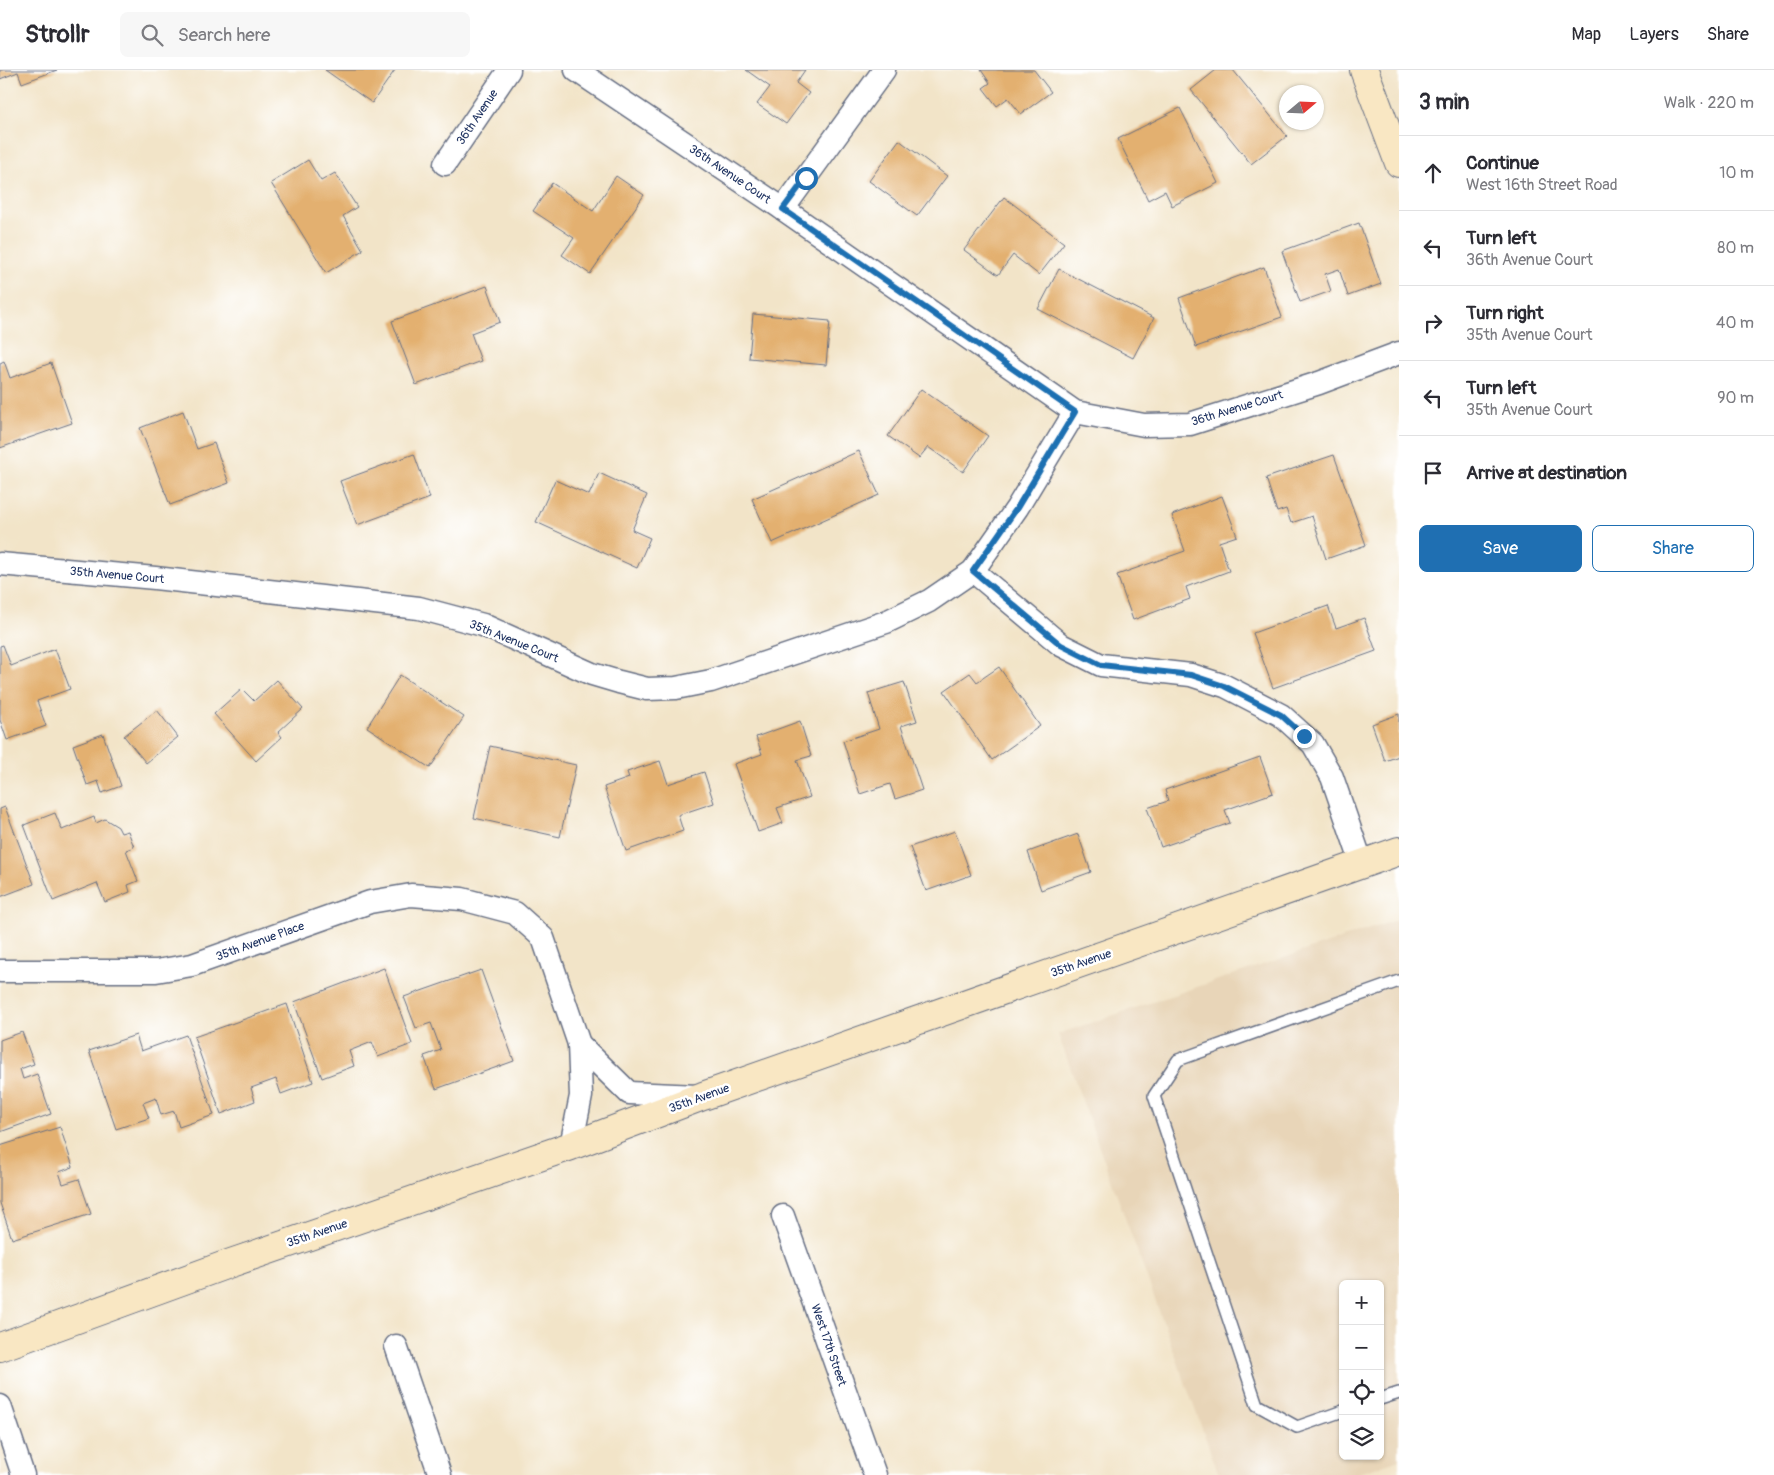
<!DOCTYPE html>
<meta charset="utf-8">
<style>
:root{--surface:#fff;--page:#f7f7f7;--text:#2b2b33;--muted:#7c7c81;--line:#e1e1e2;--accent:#1f6fb2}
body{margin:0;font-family:Pangolin,sans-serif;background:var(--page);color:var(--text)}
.controls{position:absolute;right:15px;bottom:15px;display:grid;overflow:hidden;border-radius:8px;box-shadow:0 1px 4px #0004}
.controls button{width:45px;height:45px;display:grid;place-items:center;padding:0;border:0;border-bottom:1px solid var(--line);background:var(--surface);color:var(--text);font:25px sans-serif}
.compass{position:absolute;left:1279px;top:15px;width:45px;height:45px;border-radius:50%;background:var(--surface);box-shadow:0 1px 4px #0004;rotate:71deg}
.stop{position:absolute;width:15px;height:15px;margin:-11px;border:4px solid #1f6fb2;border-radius:50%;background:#fff}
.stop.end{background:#1f6fb2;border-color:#fff;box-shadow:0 1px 5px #0008}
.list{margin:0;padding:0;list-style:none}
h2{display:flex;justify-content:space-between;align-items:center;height:65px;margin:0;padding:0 20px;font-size:21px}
h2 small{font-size:16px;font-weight:400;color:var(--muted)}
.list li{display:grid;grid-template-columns:32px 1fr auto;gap:15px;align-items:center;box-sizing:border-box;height:75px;padding:0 20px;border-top:1px solid var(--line)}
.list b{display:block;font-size:19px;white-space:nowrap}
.list p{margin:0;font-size:16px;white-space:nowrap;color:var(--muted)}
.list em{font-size:16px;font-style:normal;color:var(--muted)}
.actions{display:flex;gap:10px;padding:15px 20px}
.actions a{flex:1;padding:11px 0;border:1px solid var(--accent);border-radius:8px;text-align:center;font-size:18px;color:var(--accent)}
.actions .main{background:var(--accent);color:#fff}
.icon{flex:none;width:28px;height:28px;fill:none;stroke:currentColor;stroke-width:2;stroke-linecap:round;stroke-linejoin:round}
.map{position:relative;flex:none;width:1399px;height:1405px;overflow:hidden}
header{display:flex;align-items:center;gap:30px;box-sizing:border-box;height:70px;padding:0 25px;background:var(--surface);border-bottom:1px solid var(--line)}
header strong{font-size:24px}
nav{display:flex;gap:28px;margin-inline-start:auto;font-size:18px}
.search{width:350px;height:45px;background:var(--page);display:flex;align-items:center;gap:12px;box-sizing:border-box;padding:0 18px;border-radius:8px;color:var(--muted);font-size:19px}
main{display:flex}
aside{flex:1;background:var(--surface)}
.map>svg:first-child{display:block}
.built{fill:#e8d5b8;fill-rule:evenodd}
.building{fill:#e3b070}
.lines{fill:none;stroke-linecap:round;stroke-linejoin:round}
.service-casing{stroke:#666e83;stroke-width:14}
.minor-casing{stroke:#666e83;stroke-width:25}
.secondary-casing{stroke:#666e83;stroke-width:30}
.service{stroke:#fff;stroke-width:11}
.minor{stroke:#fff;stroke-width:22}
.secondary{stroke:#f9e7c3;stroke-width:28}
.route{stroke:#1f6fb2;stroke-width:6}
.labels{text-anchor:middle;stroke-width:5;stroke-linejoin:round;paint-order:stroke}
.street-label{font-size:12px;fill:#1b2f5e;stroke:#fff}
</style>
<header>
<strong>Strollr</strong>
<div class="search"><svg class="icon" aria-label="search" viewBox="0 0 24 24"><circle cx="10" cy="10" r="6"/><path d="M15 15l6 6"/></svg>Search here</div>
<nav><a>Map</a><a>Layers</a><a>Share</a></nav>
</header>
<main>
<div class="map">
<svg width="1399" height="1405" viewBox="0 0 1399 1405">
<rect width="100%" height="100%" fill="#fff"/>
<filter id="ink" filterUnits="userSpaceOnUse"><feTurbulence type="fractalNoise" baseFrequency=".02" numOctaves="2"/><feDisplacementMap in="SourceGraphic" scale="10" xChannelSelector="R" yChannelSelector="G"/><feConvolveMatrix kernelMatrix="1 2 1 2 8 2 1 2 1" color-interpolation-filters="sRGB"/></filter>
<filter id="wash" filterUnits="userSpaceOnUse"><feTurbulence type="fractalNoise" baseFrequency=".0096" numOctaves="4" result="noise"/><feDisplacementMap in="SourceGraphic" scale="20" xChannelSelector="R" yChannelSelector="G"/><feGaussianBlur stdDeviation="1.12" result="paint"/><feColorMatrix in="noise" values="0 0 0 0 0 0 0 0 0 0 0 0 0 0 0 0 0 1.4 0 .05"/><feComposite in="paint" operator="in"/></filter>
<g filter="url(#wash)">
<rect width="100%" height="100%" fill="#f2e4c8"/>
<path class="built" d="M1399 849V1389L1354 1405H1219L1058 964ZM1343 1214H1380V1386H1343Z"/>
<g id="blocks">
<g class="building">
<path d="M0 0H57L22 13 18 2 0 9Z"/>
<path d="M325 0H395L372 33Z"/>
<path d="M746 0H805L796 13 809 23 786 54 757 34 770 17Z"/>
<path d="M981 0H1034L1051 22 1021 44 1008 28 997 36 983 18 990 13Z"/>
<path d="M1216 0H1233L1287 66 1251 94 1191 20Z"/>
<path d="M1180 38 1218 113 1172 136 1165 121 1148 130 1118 69Z"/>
<path d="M899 70 947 106 917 146 869 111Z"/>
<path d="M308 90 321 111 335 103 357 137 343 146 363 180 326 203 271 113Z"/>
<path d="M616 106 644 125 590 204 562 185 574 168 533 141 552 113 593 141Z"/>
<path d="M1004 127 1064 173 1039 205 1013 185 998 205 964 180Z"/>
<path d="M1359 153 1381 214 1348 226 1339 199 1325 204 1331 221 1300 232 1282 181Z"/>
<path d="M1264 197 1282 247 1196 277 1179 228Z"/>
<path d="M1059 199 1154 248 1133 288 1038 239Z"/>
<path d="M487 216 500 252 471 263 481 291 416 315 392 251Z"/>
<path d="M753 244 830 251 826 295 749 288Z"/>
<path d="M4 291 10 308 51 293 72 353 0 378V293Z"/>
<path d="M921 319 988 366 963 402 928 377 919 388 888 366Z"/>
<path d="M183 341 197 379 214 373 229 413 170 435 140 358Z"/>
<path d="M859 381 879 425 772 473 752 429Z"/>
<path d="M414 384 430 428 357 455 340 411Z"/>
<path d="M1334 385 1366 475 1326 489 1312 446 1291 453 1286 439 1277 442 1266 408Z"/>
<path d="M599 403 647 425 632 460 650 468 637 498 536 452 555 410 589 425Z"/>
<path d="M1222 426 1237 466 1219 472 1229 501 1186 517 1190 529 1133 550 1117 505 1185 481 1172 445Z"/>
<path d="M1328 536 1336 558 1364 548 1376 581 1273 618 1253 563Z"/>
<path d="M3 575 11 596 55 579 70 619 37 631 46 656 7 670 0 650V576Z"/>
<path d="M999 597 1040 656 992 690 944 621 970 603 977 612Z"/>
<path d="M400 605 464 647 430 698 367 657Z"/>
<path d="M277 610 303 639 278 662 282 667 256 691 214 644 242 619 254 631Z"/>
<path d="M904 612 917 651 901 656 922 720 895 729 890 714 860 724 843 671 879 659 868 623Z"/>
<path d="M157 640 178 667 146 693 124 666Z"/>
<path d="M1399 644V686L1385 691 1372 654Z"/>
<path d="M800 651 811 686 797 690 810 727 777 738 783 753 758 762 734 694 762 684 756 667Z"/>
<path d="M103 664 121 716 102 723 98 711 87 715 73 675Z"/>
<path d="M490 676 576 695 560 767 474 748Z"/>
<path d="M1260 687 1273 723 1225 740 1230 753 1161 777 1147 738 1168 731 1165 720Z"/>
<path d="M660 691 668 714 704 702 714 733 678 745 683 761 626 781 604 717 629 708 627 702Z"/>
<path d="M5 737 34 814 0 827V739Z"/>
<path d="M55 743 62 760 94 747 96 753 105 749 118 757 121 763 128 761 134 777 126 780 138 811 128 815 130 822 105 832 97 813 53 831 24 755Z"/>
<path d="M955 761 971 805 926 821 910 777Z"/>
<path d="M1078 764 1091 802 1041 820 1028 782Z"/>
<path d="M384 898 412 974 378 987 372 972 349 981 354 996 322 1008 294 932Z"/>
<path d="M481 900 514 991 436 1019 424 986 441 980 431 953 416 958 404 927Z"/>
<path d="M287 934 313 1012 281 1024 276 1009 251 1018 255 1031 221 1044 194 967Z"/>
<path d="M22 962 34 994 20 999 23 1009 37 1004 51 1044 0 1062V970Z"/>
<path d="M136 965 141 981 186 965 214 1045 179 1057 174 1041 161 1045 156 1028 143 1033 149 1048 116 1059 89 981Z"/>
<path d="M60 1057 73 1097 59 1102 63 1114 79 1109 91 1144 12 1169 0 1133V1076Z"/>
</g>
</g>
</g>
<g filter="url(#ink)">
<use href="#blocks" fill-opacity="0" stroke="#666e83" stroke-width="1"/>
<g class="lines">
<g class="service-casing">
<g id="service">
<path d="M1380 1329 1399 1323"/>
<path d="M1343 1341 1297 1357 1257 1335 1154 1026 1178 990 1399 911"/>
</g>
</g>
<g class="minor-casing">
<g id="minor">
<path d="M576 0 783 139 1075 342 1144 355 1190 354 1319 313 1399 283"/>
<path d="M445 94 509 0"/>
<path d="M783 139 884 0"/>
<path d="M0 494 155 508 419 538 483 555 592 604 619 612 647 619 676 618 711 611 886 552 929 531 973 501 1017 438 1075 342"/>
<path d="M973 501 1061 575 1101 595 1191 605 1225 616 1281 645 1313 674 1332 707 1362 794"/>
<path d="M0 901H156L192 895 370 832 411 825 462 829 515 843 543 868 579 974 581 1026 571 1076"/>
<path d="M579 974 629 1023 698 1026"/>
<path d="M783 1146 875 1405"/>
<path d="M396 1276 440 1405"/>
<path d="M0 1336 23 1405"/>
</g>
</g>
<g class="secondary-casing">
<g id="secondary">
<path d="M1364 0 1399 93"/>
<path d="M0 1277 228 1194 571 1076 703 1026 1399 781"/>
</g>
</g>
<use href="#service" class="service"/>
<use href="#minor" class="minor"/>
<use href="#secondary" class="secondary"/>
</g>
</g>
<g class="lines" filter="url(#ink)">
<path class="route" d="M806 108 783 139 1075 342 1017 438 973 501 1061 575 1101 595 1191 605 1224 616 1281 645 1304 666"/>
</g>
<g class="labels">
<g class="street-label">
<text transform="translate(477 47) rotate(-56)" y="4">36th Avenue</text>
<text transform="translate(730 104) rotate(34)" y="4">36th Avenue Court</text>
<text transform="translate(1237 338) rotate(-17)" y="4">36th Avenue Court</text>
<text transform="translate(117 505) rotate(5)" y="4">35th Avenue Court</text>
<text transform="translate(514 571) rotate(22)" y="4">35th Avenue Court</text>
<text transform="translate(260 871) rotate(-20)" y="4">35th Avenue Place</text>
<text transform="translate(1081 893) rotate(-19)" y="4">35th Avenue</text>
<text transform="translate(699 1028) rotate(-20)" y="4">35th Avenue</text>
<text transform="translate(317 1163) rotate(-19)" y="4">35th Avenue</text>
<text transform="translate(829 1275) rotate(71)" y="4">West 17th Street</text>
</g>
</g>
</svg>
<div class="controls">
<button>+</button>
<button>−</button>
<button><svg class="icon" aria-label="locate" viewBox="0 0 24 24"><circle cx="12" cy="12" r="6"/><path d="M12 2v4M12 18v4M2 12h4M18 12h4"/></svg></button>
<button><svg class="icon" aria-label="layers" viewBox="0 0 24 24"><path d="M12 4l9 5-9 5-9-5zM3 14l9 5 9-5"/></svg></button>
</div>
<svg class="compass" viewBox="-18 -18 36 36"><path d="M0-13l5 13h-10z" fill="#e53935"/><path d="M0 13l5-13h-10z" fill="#7c7c81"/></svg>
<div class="stop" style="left:806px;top:108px"></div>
<div class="stop end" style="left:1304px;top:666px"></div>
</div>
<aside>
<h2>3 min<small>Walk · 220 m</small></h2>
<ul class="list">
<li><svg class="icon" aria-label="ahead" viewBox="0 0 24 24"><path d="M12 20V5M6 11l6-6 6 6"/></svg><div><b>Continue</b><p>West 16th Street Road</p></div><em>10 m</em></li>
<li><svg class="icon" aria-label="left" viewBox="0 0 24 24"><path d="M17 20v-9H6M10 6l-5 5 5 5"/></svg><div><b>Turn left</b><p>36th Avenue Court</p></div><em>80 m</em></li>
<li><svg class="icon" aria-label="right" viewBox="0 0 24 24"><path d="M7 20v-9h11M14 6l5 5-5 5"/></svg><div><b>Turn right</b><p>35th Avenue Court</p></div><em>40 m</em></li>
<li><svg class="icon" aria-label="left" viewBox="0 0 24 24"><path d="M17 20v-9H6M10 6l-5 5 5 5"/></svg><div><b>Turn left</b><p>35th Avenue Court</p></div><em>90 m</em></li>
<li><svg class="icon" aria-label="arrive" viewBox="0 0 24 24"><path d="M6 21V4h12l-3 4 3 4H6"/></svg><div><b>Arrive at destination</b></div></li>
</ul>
<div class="actions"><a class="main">Save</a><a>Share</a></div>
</aside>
</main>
